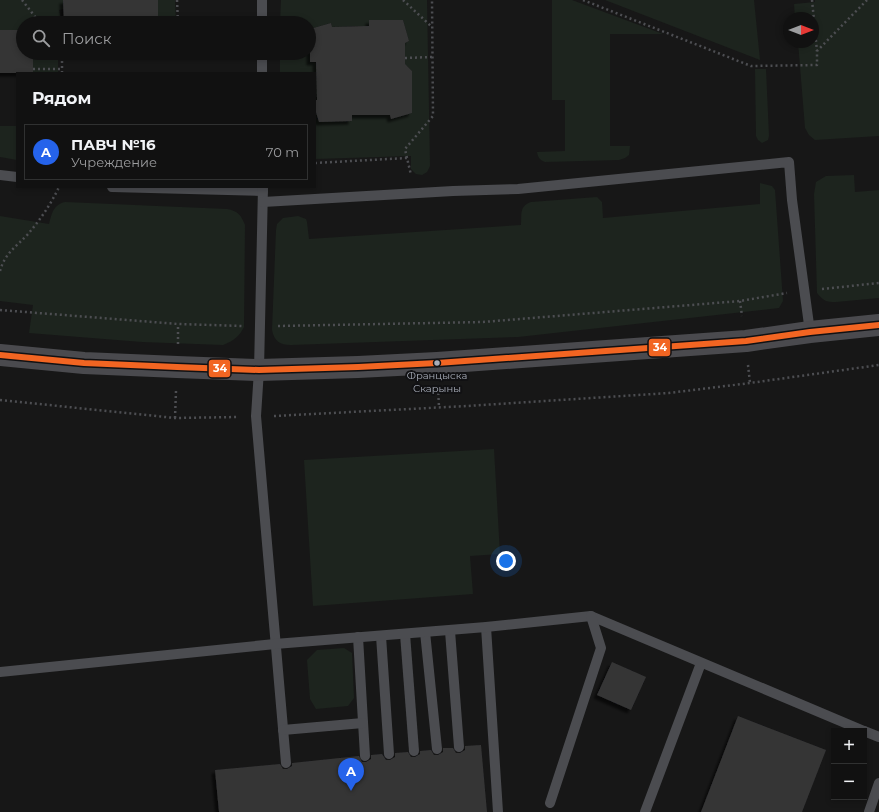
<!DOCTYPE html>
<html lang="ru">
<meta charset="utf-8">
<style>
:root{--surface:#111;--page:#1a1a1a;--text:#f1f3f6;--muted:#9c9d9f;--line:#303131;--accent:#2563eb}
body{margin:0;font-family:Montserrat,sans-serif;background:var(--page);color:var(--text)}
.controls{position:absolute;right:12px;bottom:12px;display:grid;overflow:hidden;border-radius:0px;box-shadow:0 2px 6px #0003}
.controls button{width:36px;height:36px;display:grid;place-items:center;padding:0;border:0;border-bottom:1px solid var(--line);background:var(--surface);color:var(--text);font:20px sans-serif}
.compass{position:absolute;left:783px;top:12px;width:36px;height:36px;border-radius:50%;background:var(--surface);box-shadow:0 2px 6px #0003;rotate:90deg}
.you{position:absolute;left:506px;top:561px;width:14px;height:14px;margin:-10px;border:3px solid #fff;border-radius:50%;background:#1a73e8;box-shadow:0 0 0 6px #1a73e833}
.badge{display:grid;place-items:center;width:26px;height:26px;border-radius:50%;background:var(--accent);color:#fff;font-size:13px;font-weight:700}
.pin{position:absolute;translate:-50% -33px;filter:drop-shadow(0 1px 2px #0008)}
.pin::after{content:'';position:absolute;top:21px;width:14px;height:12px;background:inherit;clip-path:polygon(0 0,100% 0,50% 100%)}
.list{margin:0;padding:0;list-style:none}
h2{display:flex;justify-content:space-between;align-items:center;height:52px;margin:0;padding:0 16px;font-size:17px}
h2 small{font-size:13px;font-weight:400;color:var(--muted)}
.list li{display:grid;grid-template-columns:26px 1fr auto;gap:12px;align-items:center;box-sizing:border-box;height:56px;margin:0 8px 8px;padding:0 8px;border:1px solid var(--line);border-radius:0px}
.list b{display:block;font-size:15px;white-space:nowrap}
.list p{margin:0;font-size:13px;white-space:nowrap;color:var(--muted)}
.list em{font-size:13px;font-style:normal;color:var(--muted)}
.icon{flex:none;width:22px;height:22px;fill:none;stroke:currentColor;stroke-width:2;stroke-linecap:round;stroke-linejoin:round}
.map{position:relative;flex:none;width:879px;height:812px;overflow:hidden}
.search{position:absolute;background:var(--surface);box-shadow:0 2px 6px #0003;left:16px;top:16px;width:300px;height:44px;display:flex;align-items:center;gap:10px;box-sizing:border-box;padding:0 14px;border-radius:22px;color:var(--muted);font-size:15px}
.panel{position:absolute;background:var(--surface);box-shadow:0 2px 6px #0003;left:16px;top:72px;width:300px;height:116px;border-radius:0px}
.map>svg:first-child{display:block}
.green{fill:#1d241e}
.building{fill:#353536;filter:url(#shadow)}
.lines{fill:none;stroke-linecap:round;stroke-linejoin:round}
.path{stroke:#4d4e52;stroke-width:2.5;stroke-dasharray:2 3;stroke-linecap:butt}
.lane{stroke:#4b4c50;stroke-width:10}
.secondary{stroke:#4a4a4e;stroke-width:22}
.bus-1-casing{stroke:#111113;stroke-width:9}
.bus-1{stroke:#f26522;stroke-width:6}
.bus-dot{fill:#a8adb8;stroke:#111113;stroke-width:1.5}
.labels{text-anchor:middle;stroke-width:4;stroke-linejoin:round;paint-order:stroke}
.bus-label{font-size:10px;fill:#a8adb8;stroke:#111113}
.line-badge{stroke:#111113;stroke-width:1.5}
.badge-label{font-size:11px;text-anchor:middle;font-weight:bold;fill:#fff}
</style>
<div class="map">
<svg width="879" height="812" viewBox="0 0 879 812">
<defs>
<filter id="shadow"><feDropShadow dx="-3.5" dy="3.5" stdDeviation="1" flood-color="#0009"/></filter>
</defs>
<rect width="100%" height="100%" fill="#171717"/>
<g class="green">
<path d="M0 0H63V9L59 10 62 23H23V34L0 30Z"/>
<path d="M158 0H175L176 23H153Z"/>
<path d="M281 0H427L430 166 427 172 422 175 416 174 411 169V156L315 159V109L319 122 334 118 335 122 351 121 352 113H363V115H390L391 119 412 113V71L407 66 405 67V43L409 41 403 20 369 29 359 26 332 27 331 23 310 29C312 39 310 51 310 62L318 63 317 73V100H315V73H280V53H309V23H280Z"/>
<path d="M552 0H572L663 34H610V146H630L629 155 625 158 619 160 545 162C540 160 538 158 537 152L565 151V100H552Z"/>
<path d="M605 0H754L760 60Z"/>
<path d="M815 0H879V136L815 140 809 135 805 128 798 42H813V18H795L794 4 815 2Z"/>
<rect x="33" y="53" width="25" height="20"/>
<path d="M755 69H766L769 136 768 140 762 143 758 140 756 136Z"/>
<path d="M0 126H17V160L0 157Z"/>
<path d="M854 175 855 192 879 190V298L836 302C825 302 824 301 817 293L814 194 816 182 826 176Z"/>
<path d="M760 183 772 186 775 190 783 301 779 308 518 337 291 345C280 345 274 341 272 330L276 230 277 224 283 218 298 216 306 219 307 222 309 239 521 225C522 214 519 206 531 202L597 197 602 202 603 218 760 204Z"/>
<path d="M65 202 227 209C238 211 241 215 245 225L244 327C239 337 233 341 223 345L142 342 29 333 33 305 0 301V216L49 224C52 213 53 205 65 202Z"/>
<path d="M494 449 500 554 470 556 473 594 313 606 304 460Z"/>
<path d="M344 648 352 653 354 698 348 706 316 709 310 699 307 660 317 650Z"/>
</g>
<g class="building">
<path d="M63 0H158V23H64Z"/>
<path d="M369 20H403L409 41 405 43V64L412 71V113L391 119 390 115H352V121L319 122 315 109V100H317L316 62H310V29L331 23 332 27 369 26Z"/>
<path d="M0 30H23V53H33V73H0Z"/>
<path d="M612 662 646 677 631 710 597 695Z"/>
<path d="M738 716 826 750 802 812H701Z"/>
<path d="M481 745 487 812H219L215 770 280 764 283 769H287L292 766V763L359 756 362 762H366L371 759V755L382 754 386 760H390L395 757V753L408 752 411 757H415L420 754V751L431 750 434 755H438L443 752V748H453L456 753H460L465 750V746Z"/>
</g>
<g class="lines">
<g class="path">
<path d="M22 0 40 23"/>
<path d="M177 0 178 23"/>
<path d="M403 0 432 27"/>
<path d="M583 0 751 66 817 65V51L867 0"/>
<path d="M812 0 817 51"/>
<path d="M405 58 432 57"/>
<path d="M33 69H62"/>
<path d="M62 73V53"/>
<path d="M407 158 405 149 433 116 432 0"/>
<path d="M315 163 407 158 411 175"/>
<path d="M0 271C5 253 16 247 28 234 40 220 51 204 59 187"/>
<path d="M822 289 879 283"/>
<path d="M740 301 742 316"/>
<path d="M0 310 178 324 243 326"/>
<path d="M278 326 483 322 740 301 787 293"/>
<path d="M178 344V324"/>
<path d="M748 365 750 383"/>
<path d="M438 388 439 407"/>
<path d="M0 400 175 418 239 417"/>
<path d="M274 416 467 406 669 393 750 383 879 365"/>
<path d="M175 418 176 391"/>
</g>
<g class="lane">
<path d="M262 0V23"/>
<path d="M262 53V73"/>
<path d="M0 175 17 177"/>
<path d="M112 187 263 191"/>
<path d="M263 187 259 370 256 416 286 763"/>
<path d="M263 202 453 191 518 189 789 162 792 200 810 332"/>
<path d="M486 627 498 812"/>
<path d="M450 631 459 747"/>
<path d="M425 632 437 749"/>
<path d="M405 634 414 751"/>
<path d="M381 636 389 754"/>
<path d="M358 637 365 756"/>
<path d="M0 672 275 644 486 627 591 616 864 731"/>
<path d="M283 730 363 723"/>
<path d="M864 731 879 737"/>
<path d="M550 803 601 648 591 616"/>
<path d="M645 812 701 663"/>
<path d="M869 812 879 783"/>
</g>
<path class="secondary" d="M0 355 84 363 177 367 259 370 358 367 437 363 746 341 810 332 879 325"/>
<g class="bus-1-casing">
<path id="bus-1" d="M0 355 84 363 177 367 259 370 358 367 437 363 746 341 810 332 879 325"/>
</g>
<use href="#bus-1" class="bus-1"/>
</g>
<circle class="bus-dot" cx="437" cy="363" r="3.5"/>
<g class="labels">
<g class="bus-label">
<text x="437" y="379">Францыска<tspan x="437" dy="13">Скарыны</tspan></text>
</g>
</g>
<g class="line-badge">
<rect x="648" y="338" width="23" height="19" rx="4" fill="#f26522"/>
<rect x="208" y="359" width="23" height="19" rx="4" fill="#f26522"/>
</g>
<g class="badge-label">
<text x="660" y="351">34</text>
<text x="220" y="372">34</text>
</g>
</svg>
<div class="controls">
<button>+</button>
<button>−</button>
</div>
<svg class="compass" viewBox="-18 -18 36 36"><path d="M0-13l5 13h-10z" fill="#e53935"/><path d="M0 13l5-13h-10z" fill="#9c9d9f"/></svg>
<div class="you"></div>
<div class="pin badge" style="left:351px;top:791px">A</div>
<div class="search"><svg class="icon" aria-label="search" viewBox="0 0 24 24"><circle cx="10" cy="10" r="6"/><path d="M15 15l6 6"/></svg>Поиск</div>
<section class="panel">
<h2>Рядом<small></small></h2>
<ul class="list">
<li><span class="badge">A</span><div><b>ПАВЧ №16</b><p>Учреждение</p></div><em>70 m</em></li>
</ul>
</section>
</div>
